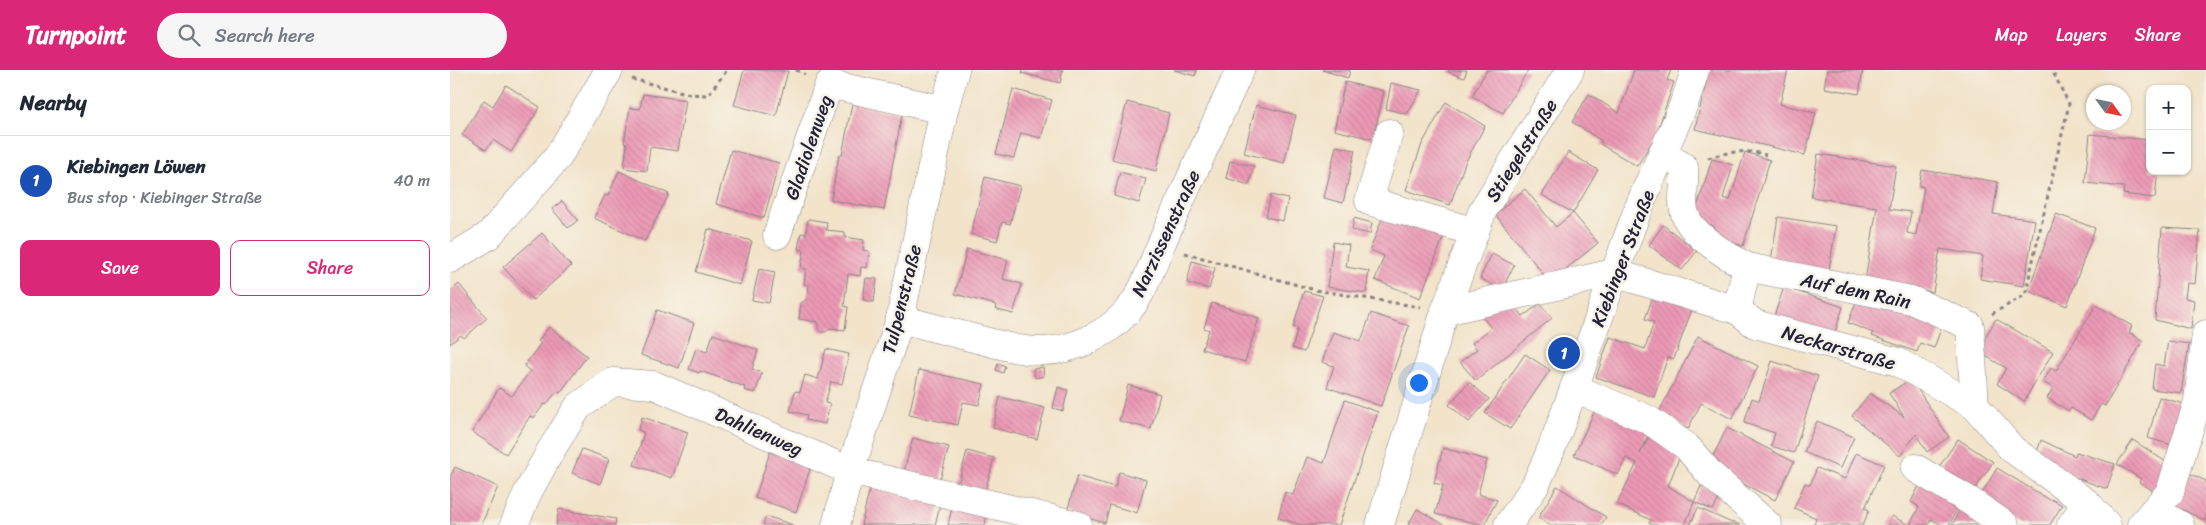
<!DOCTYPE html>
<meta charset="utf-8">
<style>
:root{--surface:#fff;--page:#f6f6f7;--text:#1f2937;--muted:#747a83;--line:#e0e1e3;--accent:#db2777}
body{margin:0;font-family:Sriracha,sans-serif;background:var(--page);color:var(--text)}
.controls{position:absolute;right:15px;top:15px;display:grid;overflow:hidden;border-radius:10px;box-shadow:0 1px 4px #0004}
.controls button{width:45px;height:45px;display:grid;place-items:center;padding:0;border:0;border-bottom:1px solid var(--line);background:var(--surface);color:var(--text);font:25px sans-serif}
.compass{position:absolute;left:1636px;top:15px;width:45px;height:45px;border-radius:50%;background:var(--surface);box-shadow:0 1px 4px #0004;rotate:123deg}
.you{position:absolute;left:968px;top:312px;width:18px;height:18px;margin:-12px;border:4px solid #fff;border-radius:50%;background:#1a73e8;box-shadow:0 0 0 8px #1a73e833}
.badge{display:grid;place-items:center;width:32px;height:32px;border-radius:50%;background:var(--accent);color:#fff;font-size:16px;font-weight:700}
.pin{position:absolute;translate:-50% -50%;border:2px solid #fff;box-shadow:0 1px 5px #0006}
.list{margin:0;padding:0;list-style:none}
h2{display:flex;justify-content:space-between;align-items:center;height:65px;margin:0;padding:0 20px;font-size:21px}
h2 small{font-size:16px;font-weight:400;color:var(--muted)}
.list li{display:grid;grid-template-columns:32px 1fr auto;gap:15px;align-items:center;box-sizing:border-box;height:90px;padding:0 20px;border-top:1px solid var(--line)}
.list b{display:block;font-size:19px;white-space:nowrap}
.list p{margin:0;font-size:16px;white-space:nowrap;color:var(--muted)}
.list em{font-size:16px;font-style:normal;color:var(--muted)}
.actions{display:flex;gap:10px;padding:15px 20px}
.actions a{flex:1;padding:11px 0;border:1px solid var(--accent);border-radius:10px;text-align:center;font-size:18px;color:var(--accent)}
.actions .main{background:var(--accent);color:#fff}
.icon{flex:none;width:28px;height:28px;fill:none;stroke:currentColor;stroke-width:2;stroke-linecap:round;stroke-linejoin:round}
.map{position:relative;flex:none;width:1756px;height:455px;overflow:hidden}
header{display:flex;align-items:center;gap:30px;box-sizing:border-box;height:70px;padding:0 25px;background:var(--accent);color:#fff}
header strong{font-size:24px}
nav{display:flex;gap:28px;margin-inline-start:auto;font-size:18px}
.search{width:350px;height:45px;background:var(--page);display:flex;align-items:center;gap:12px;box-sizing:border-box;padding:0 18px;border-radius:28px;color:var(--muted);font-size:19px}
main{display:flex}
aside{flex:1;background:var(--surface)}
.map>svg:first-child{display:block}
.building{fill:url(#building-back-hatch)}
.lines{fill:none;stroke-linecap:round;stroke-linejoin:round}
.minor-casing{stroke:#8a8282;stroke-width:29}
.path{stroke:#8a8282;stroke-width:3;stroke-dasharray:4 4;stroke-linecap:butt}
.minor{stroke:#fff;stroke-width:28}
.labels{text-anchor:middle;stroke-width:5;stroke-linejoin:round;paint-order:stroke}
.street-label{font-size:19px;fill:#22223b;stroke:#f7f3e8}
</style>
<header>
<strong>Turnpoint</strong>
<div class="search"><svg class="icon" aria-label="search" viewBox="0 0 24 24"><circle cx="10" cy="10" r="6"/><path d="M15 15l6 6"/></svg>Search here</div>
<nav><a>Map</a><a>Layers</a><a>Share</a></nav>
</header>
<main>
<aside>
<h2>Nearby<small></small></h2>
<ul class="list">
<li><span class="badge" style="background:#1a4fb4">1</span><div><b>Kiebingen Löwen</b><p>Bus stop · Kiebinger Straße</p></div><em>40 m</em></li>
</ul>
<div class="actions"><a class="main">Save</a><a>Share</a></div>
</aside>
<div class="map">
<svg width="1756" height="455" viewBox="0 0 1756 455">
<defs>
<pattern id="building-back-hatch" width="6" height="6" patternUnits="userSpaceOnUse" patternTransform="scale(1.25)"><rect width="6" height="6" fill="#ec9ab6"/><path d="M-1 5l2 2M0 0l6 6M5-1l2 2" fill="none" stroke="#ca849d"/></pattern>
</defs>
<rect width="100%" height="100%" fill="#f7f3e8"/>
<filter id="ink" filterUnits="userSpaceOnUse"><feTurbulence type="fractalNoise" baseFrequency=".02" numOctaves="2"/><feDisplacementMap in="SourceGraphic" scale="10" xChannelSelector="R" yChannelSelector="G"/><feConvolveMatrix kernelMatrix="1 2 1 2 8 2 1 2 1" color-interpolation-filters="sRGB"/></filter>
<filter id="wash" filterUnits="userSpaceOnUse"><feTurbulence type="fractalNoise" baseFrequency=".0096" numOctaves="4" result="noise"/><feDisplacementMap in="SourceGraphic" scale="20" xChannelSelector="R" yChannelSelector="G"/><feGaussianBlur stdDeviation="1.12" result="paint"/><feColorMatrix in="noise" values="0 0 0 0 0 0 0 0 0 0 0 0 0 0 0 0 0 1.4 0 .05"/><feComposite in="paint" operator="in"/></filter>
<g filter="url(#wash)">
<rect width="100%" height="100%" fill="#f2e3c9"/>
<g id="blocks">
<g class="building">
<path d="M294 0 338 1 326 46 284 35Z"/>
<path d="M573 0H613L610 13 572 3Z"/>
<path d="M724 0H747L745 6Z"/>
<path d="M872 0H900L898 8Z"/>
<path d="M999 0H1017L1014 8 998 2Z"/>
<path d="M1037 0H1078L1053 43 1022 26Z"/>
<path d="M1184 0H1221L1217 10 1224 12 1206 65 1187 96 1150 74 1152 71 1122 52 1139 24 1169 43Z"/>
<path d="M1259 0H1338L1330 34 1366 43 1355 85 1245 59Z"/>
<path d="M1377 0H1413L1409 24 1374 18Z"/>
<path d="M895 12 934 21 923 69 884 60Z"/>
<path d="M941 13 971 20 957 44 936 39Z"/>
<path d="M56 15 90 37 61 82 43 70 36 80 12 65 34 30 43 36Z"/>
<path d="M563 19 602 30 591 68 571 63 564 88 546 84Z"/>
<path d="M193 24 236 30 228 81 200 77 197 101 174 98 177 74 174 73 180 38 190 39Z"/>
<path d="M677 32 719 43 706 101 662 89Z"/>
<path d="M996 32 1035 56 1015 93 1000 135 956 120 972 74Z"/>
<path d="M402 34 452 44 434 140 381 130 389 85H392Z"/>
<path d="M806 35 846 45 834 93 794 83Z"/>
<path d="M1640 64 1700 70V101H1708L1705 128 1673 124 1674 117 1635 113Z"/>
<path d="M886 76 905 80 893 133 874 128Z"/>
<path d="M281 80 329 93 314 148 266 134Z"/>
<path d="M1118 82 1148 100 1123 143 1148 173 1100 212 1045 144 1075 119 1106 157 1123 143 1092 125Z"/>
<path d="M1295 82 1320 90 1293 176 1262 166 1264 156 1243 150 1262 89 1283 95 1273 128 1280 130Z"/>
<path d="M1368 84 1446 96 1439 139 1461 142 1457 163 1466 165 1474 117 1469 116 1472 100 1548 112 1543 144 1585 150 1574 216 1530 209 1533 186 1490 179 1483 222 1415 211 1427 137 1361 127Z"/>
<path d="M780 91 804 96 799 115 776 108Z"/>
<path d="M169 101 219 124 195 171 144 148 155 125 158 126Z"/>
<path d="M670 102 696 109 689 133 664 126Z"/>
<path d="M535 107 570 116 560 154 552 152 547 171 521 164Z"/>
<path d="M821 125 838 129 833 151 816 147Z"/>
<path d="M112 131 128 150 118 158 102 139Z"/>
<path d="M1606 144 1645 158 1617 236 1578 221Z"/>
<path d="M933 146 994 166 970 228 925 210 934 186 920 180Z"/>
<path d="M1328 147 1386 156 1379 200 1321 191Z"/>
<path d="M904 148 922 153 920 164 902 160Z"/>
<path d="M358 149 377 152 376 160 395 162V167L414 170 413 180 419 181 417 198 411 197 410 206 398 204 394 236 398 237 395 260 380 258 376 262H371L368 259V252L349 249 351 233 357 229 359 215 354 214 356 199 351 198 354 180 348 179 351 163 356 164Z"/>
<path d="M1213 155 1247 181 1232 200 1199 175Z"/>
<path d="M1712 158 1750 160 1745 214 1737 213 1735 228 1744 230 1741 259 1705 250Z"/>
<path d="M258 159 302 171 290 215 246 202Z"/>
<path d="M92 163 121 196 83 230 53 197Z"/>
<path d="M883 172 899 175 896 197 919 201 916 223 877 217Z"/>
<path d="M517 179 558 190 553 209 572 214 563 244 545 239 546 235 505 224Z"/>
<path d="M1042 184 1064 195 1052 220 1030 208Z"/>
<path d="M742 191 765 198 759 219 737 213Z"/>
<path d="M309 199 325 202 319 233 302 230Z"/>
<path d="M416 208 427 209 424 232 413 230Z"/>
<path d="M9 214 37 248 14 268 11 265 0 274V222Z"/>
<path d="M1334 217 1393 237 1383 268 1323 249Z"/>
<path d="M854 221 873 226 854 282 842 278 848 258 843 257Z"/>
<path d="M1204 223 1243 236 1224 289 1218 287 1204 327 1146 307 1160 267 1195 279 1204 252 1195 249Z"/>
<path d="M1409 224 1495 248 1484 278 1470 273 1467 282 1422 266 1423 263 1398 253Z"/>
<path d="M1062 232 1073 246 1090 234 1102 248 1026 311 1010 292 1027 279 1022 273 1041 258 1029 243Z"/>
<path d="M762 233 809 248 795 292 752 279 759 260 754 258Z"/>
<path d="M1646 235 1682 256 1679 262 1693 271 1655 336 1651 334 1641 350 1621 338 1619 341 1597 328 1603 318 1593 312 1601 298 1606 301Z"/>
<path d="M207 240 244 253 229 298 191 285Z"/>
<path d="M921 243 959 256 931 336 877 317 884 296 872 292 883 262 911 271Z"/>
<path d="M1546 249 1603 282 1574 331 1547 314 1556 298 1527 281Z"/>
<path d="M99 257 137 286 110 323 107 321 96 335 94 334 84 348 80 346 56 384 22 362 49 318 62 326 80 301 74 296 91 273 88 271Z"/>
<path d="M263 264 308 280 302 299 312 303 305 323 294 320 295 317 273 309 250 301 249 303 239 299 246 278 257 282Z"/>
<path d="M1248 266 1308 296 1282 349 1251 333 1238 359 1208 344Z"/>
<path d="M1718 271 1739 274 1731 323 1702 319 1705 294 1714 296Z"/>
<path d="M376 279 399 284 392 314 381 312 375 333 380 334 375 354 356 350 357 345 340 341 345 321 350 322 355 305 368 309Z"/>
<path d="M1075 284 1100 300 1060 359 1035 343Z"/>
<path d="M1322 291 1368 306 1344 383 1321 376 1325 363 1294 353 1302 328 1309 331Z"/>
<path d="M548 293 555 296 553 303 546 300Z"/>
<path d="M593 297 594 306 585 308 583 299Z"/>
<path d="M469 300 534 314 529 335 513 332 508 355 459 345Z"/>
<path d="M1461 309 1499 367 1477 382 1466 364 1450 386 1402 346 1420 323 1454 347 1439 323Z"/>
<path d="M1019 312 1039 329 1019 352 999 335Z"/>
<path d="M678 315 710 324 701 359 669 351Z"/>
<path d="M608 317 618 320 613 341 603 338Z"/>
<path d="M550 327 595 338 587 369 543 358Z"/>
<path d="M1709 327 1734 334 1722 375 1698 368Z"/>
<path d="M895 330 928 342 889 455H852L828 448 835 422 843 425 857 387 874 393Z"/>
<path d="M1146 338 1201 358 1190 384 1201 363 1233 378 1218 416 1244 432 1235 455H1202L1199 453 1201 450 1167 434 1187 393 1176 388 1168 405 1124 385Z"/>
<path d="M192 347 238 362 222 408 184 395 194 363 188 360Z"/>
<path d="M1367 351 1404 367 1390 398 1354 382Z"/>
<path d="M1277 358 1344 392 1325 430 1258 396Z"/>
<path d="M463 368 499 377 490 410 454 401Z"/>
<path d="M1508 369 1543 392 1522 424 1487 400Z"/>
<path d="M1591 370 1625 386 1626 382 1665 394 1657 419 1605 400 1585 388Z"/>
<path d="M1683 370 1722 396 1705 422 1689 412 1691 409 1667 394Z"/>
<path d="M993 378 1037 390 1028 424 1047 430 1034 455 985 444 993 415 984 413Z"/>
<path d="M132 379 159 389 150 414 122 403Z"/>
<path d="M517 381 544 388 535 422 508 415Z"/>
<path d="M320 382 361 396 346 442 305 428Z"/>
<path d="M1406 383 1434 395 1415 438 1419 440 1413 455H1364L1366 448 1344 438 1355 413 1360 415 1367 398 1395 409Z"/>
<path d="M5 397 48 417 31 455 0 454V407Z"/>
<path d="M1547 398 1600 430 1601 429 1612 435 1600 455H1569L1528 430Z"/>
<path d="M669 402 696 410 687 443 660 435 655 453 617 442 627 406 665 417Z"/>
<path d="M1737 402 1756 411V451L1721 434Z"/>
<path d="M1471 412 1511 433 1499 455H1492L1481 449 1478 455H1460L1469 437 1461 432Z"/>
<path d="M1107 416 1156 447 1151 455H1100L1088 448Z"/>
<path d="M1251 416 1271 424 1263 440 1244 432Z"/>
<path d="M420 418 490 435 485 455H411Z"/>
<path d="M1512 435 1553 455H1502Z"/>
<path d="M502 438 537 445 535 455H498Z"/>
<path d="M1248 438 1282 453 1283 452 1290 455H1240Z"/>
<path d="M109 439 166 449 165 455H106Z"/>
<path d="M967 439 995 455H958Z"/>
<path d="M316 446 343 455H313Z"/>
<path d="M1442 446 1459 455H1438Z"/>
</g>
</g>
</g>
<g filter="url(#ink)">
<use href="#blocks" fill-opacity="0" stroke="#8a8282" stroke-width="1"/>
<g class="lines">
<g class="minor-casing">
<g id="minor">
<path d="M939 63 919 131 1025 162"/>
<path d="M1212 83 1234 97C1236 112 1230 130 1235 144 1241 165 1279 187 1297 197L1287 240"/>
<path d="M327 165 379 14 494 40"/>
<path d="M0 189 38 166 108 87 159 0"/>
<path d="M1297 197 1461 230 1520 256 1525 336"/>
<path d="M995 241 1164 203 1287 240 1305 254 1448 292 1525 336 1562 379 1637 433 1657 455"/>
<path d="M450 249C477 256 504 263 531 270 551 275 573 282 594 281 624 280 655 265 675 244 695 223 701 195 713 170 738 113 764 57 790 0"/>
<path d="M1124 318 1199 350 1236 376 1260 404 1318 455"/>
<path d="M1465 398 1520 431 1555 455"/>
<path d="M1704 440 1730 455"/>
<path d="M64 455 77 424 101 380 128 337 163 312 204 315 400 401 628 455"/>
<path d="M386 455 400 401 450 249 494 40 505 0"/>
<path d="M930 455 995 241 1033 140 1120 0"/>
<path d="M1058 455 1085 416 1098 387C1131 305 1157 220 1189 137 1207 91 1232 48 1245 0"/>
<path d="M1621 455 1637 433"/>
<path d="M1691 455 1720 422 1748 331 1756 264"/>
</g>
</g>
<g class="path">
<path d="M346 0 355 4"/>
<path d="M182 9 240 24 258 25 277 0"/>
<path d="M1258 88C1277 82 1296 79 1316 85"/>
<path d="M735 183 865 220 970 237"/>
<path d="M1542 244 1575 225 1619 34 1602 0"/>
</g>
<use href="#minor" class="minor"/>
</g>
</g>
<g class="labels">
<g class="street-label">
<text transform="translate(358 77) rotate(-71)" y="7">Gladiolenweg</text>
<text transform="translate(1071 80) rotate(-58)" y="7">Stiegelstraße</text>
<text transform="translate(715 163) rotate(-65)" y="7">Narzissenstraße</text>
<text transform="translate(1172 188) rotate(-69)" y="7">Kiebinger Straße</text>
<text transform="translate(1406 220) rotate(12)" y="7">Auf dem Rain</text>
<text transform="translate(451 229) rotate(-76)" y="7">Tulpenstraße</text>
<text transform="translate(1389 277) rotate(16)" y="7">Neckarstraße</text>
<text transform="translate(309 361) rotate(24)" y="7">Dahlienweg</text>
</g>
</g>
</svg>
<div class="controls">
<button>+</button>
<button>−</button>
</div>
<svg class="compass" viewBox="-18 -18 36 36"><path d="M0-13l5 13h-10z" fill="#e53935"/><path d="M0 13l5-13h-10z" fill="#747a83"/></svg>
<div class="you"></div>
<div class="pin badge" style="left:1114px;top:283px;background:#1a4fb4">1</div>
</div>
</main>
